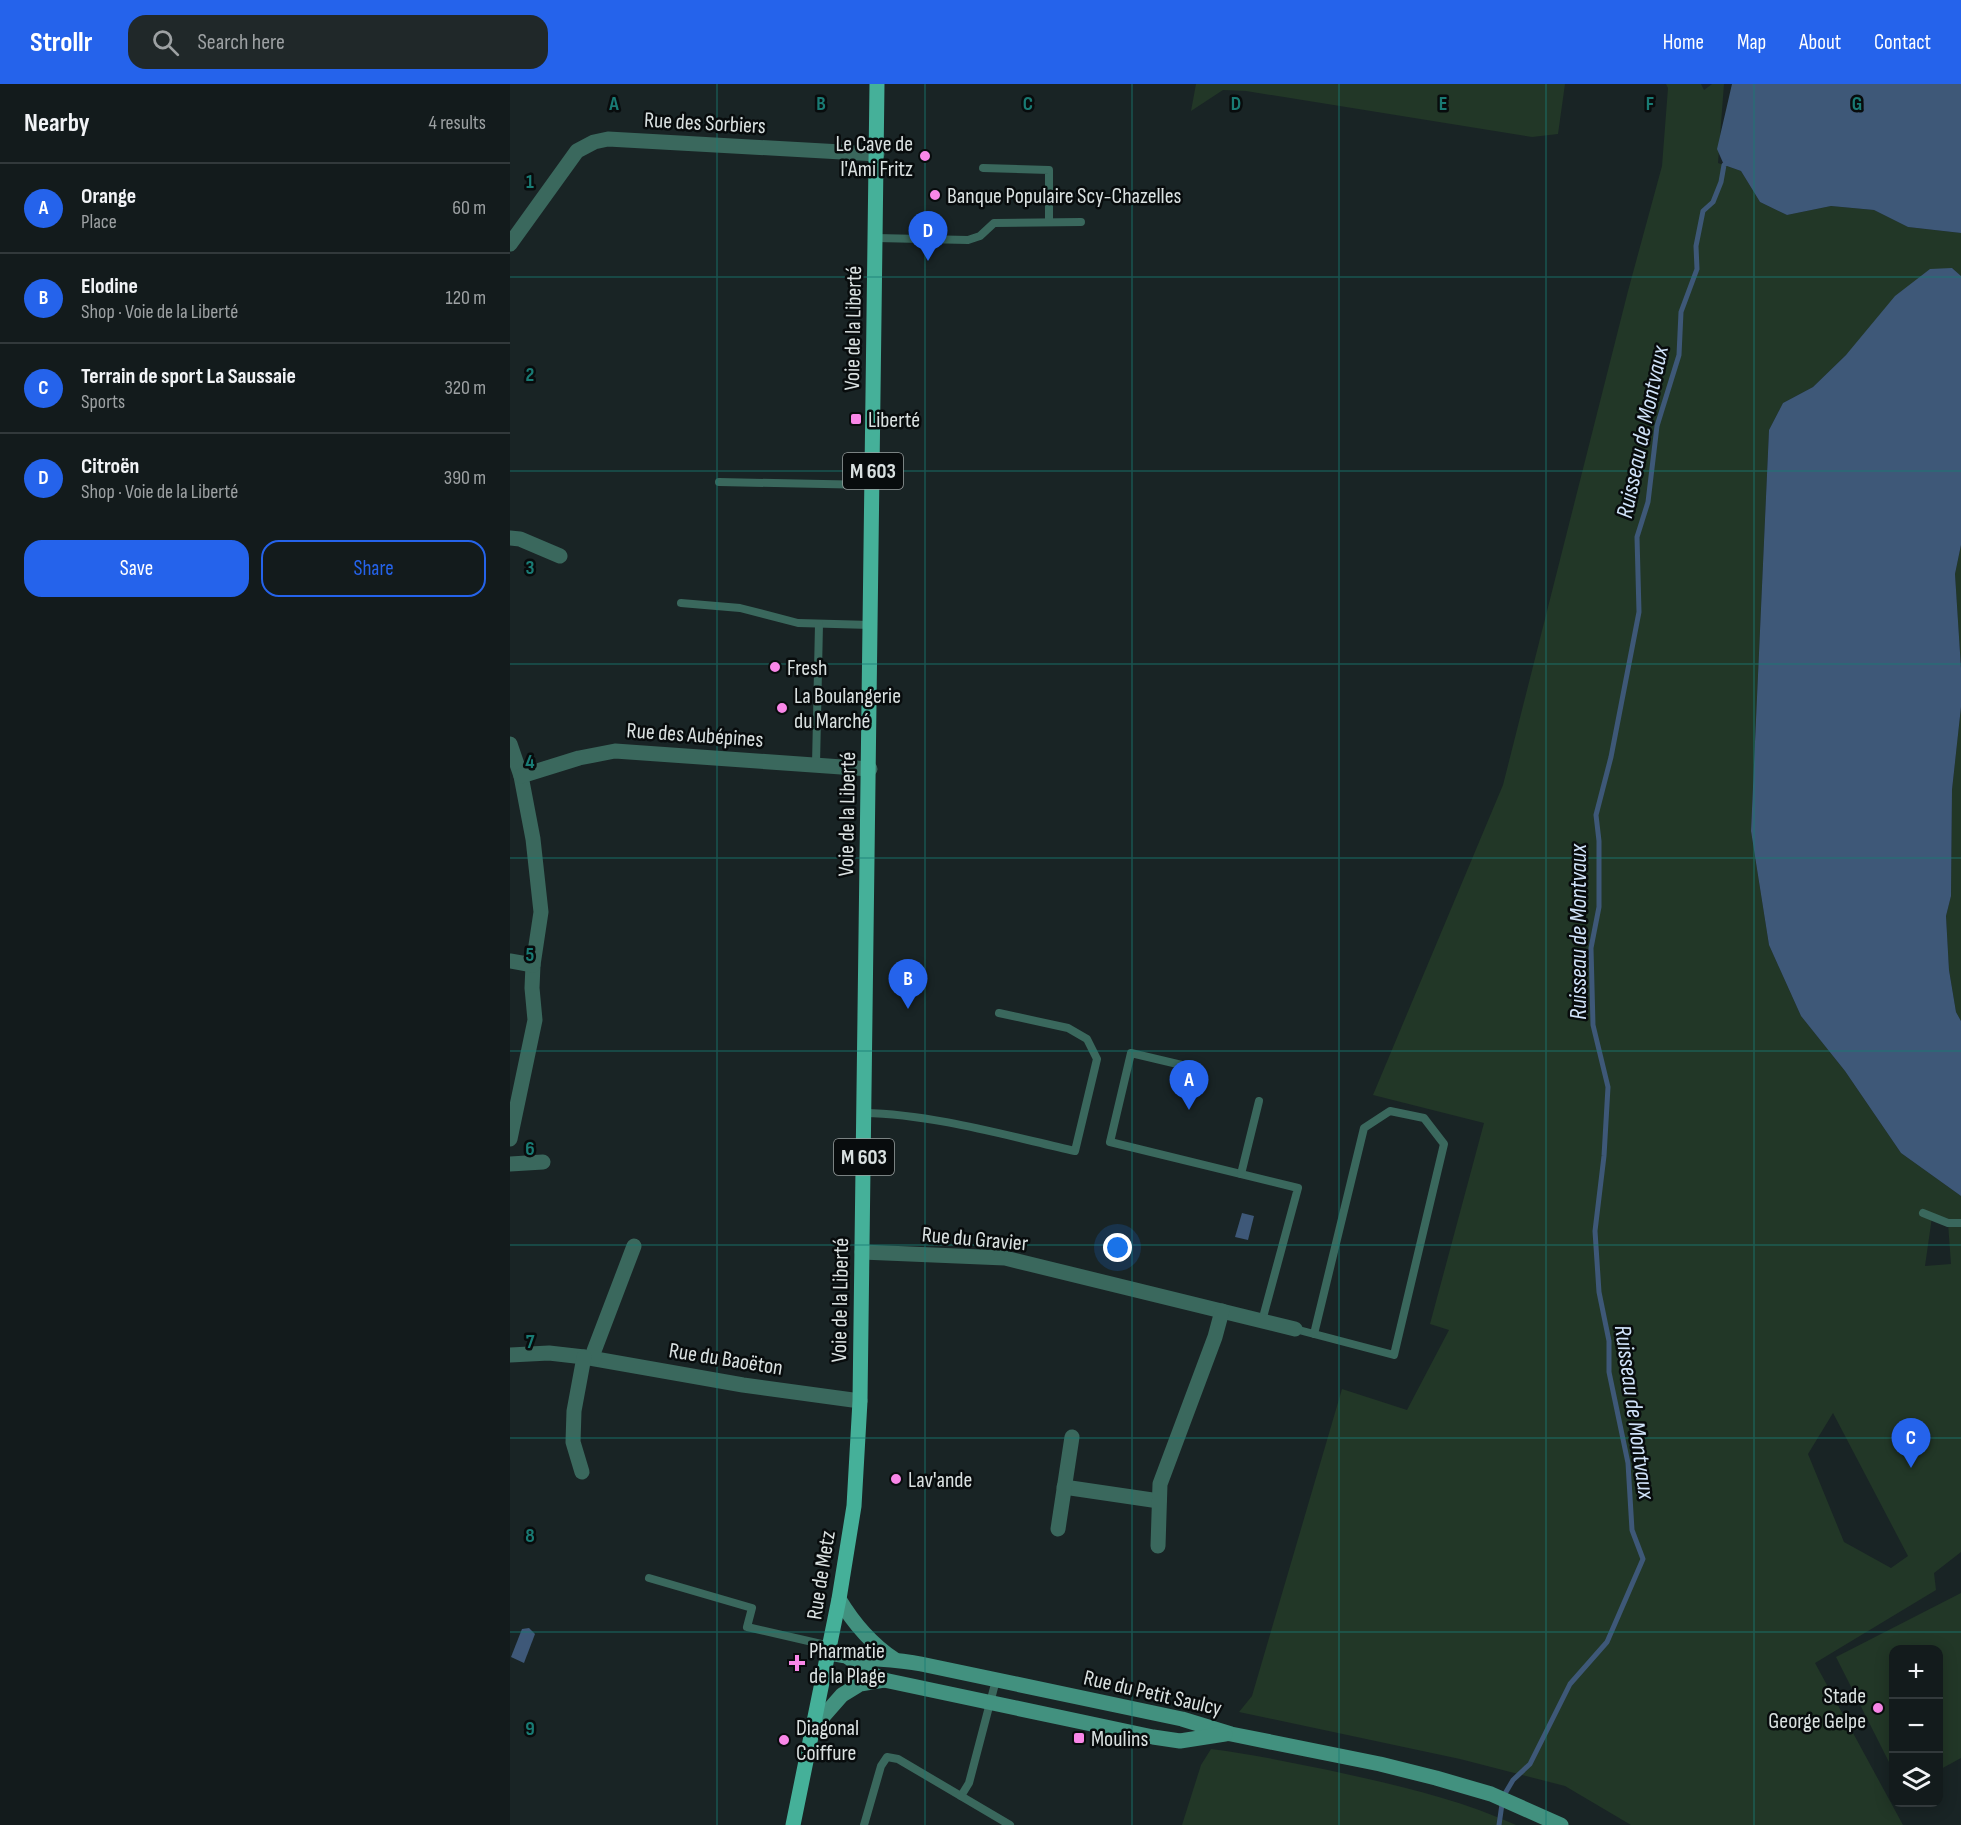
<!DOCTYPE html>
<meta charset="utf-8">
<style>
:root{--surface:#131b1c;--page:#202829;--text:#f1f3f6;--muted:#9da1a3;--line:#32393b;--accent:#2563eb}
body{margin:0;font-family:"Sofia Sans Condensed",sans-serif;background:var(--page);color:var(--text)}
.controls{position:absolute;right:18px;bottom:18px;display:grid;overflow:hidden;border-radius:12px;box-shadow:0 3px 15px #0003}
.controls button{width:54px;height:54px;display:grid;place-items:center;padding:0;border:0;border-bottom:2px solid var(--line);background:var(--surface);color:var(--text);font:30px sans-serif}
.you{position:absolute;left:608px;top:1164px;width:21px;height:21px;margin:-15px;border:4px solid #fff;border-radius:50%;background:#1a73e8;box-shadow:0 0 0 9px #1a73e833}
.badge{display:grid;place-items:center;width:39px;height:39px;border-radius:50%;background:var(--accent);color:#fff;font-size:20px;font-weight:700}
.pin{position:absolute;translate:-50% -50px;filter:drop-shadow(0 2px 3px #0008)}
.pin::after{content:'';position:absolute;top:32px;width:21px;height:18px;background:inherit;clip-path:polygon(0 0,100% 0,50% 100%)}
.list{margin:0;padding:0;list-style:none}
h2{display:flex;justify-content:space-between;align-items:center;height:78px;margin:0;padding:0 24px;font-size:26px}
h2 small{font-size:20px;font-weight:400;color:var(--muted)}
.list li{display:grid;grid-template-columns:39px 1fr auto;gap:18px;align-items:center;box-sizing:border-box;height:90px;padding:0 24px;border-top:2px solid var(--line)}
.list b{display:block;font-size:22px;white-space:nowrap}
.list p{margin:0;font-size:20px;white-space:nowrap;color:var(--muted)}
.list em{font-size:20px;font-style:normal;color:var(--muted)}
.actions{display:flex;gap:12px;padding:18px 24px}
.actions a{flex:1;padding:14px 0;border:2px solid var(--accent);border-radius:18px;text-align:center;font-size:21px;color:var(--accent)}
.actions .main{background:var(--accent);color:#fff}
.icon{flex:none;width:33px;height:33px;fill:none;stroke:currentColor;stroke-width:2;stroke-linecap:round;stroke-linejoin:round}
.map{position:relative;flex:none;width:1451px;height:1741px;overflow:hidden}
header{display:flex;align-items:center;gap:36px;box-sizing:border-box;height:84px;padding:0 30px;background:var(--accent);color:#fff}
header strong{font-size:28px}
nav{display:flex;gap:33px;margin-inline-start:auto;font-size:21px}
.search{width:420px;height:54px;background:var(--page);display:flex;align-items:center;gap:15px;box-sizing:border-box;padding:0 21px;border-radius:18px;color:var(--muted);font-size:22px}
main{display:flex}
aside{flex:1;background:var(--surface)}
.map>svg:first-child{display:block}
.green{fill:#223727;fill-rule:evenodd}
.water{fill:#3e5878}
.lines{fill:none;stroke-linecap:round;stroke-linejoin:round}
.stream{stroke:#3e5878;stroke-width:5}
.lane{stroke:#3a685d;stroke-width:8}
.street{stroke:#3a685d;stroke-width:15}
.secondary{stroke:#42917f;stroke-width:15}
.primary{stroke:#45b099;stroke-width:15}
.grid{fill:none;stroke:#197b74;stroke-width:1.5;stroke-opacity:0.55}
.poi-dot{fill:#f987e8;stroke:#080c0d;stroke-width:2}
.labels{text-anchor:middle;stroke-width:5;stroke-linejoin:round;paint-order:stroke}
.shield{fill:#080c0d;stroke:#9ba1a1;stroke-width:1.5}
.shield-label{font-size:21px;font-weight:bold;fill:#dae1e1}
.street-label{font-size:22px;fill:#dae1e1;stroke:#080c0d}
.poi-label{font-size:22px;fill:#dae1e1;stroke:#080c0d;text-anchor:start}
.water-label{font-size:24px;font-style:italic;fill:#d1e3fa;stroke:#080c0d}
.grid-label{font-size:20px;text-anchor:middle;font-weight:bold;fill:#197b74;stroke:#080c0d;stroke-width:5;stroke-linejoin:round;paint-order:stroke}
</style>
<header>
<strong>Strollr</strong>
<div class="search"><svg class="icon" aria-label="search" viewBox="0 0 24 24"><circle cx="10" cy="10" r="6"/><path d="M15 15l6 6"/></svg>Search here</div>
<nav><a>Home</a><a>Map</a><a>About</a><a>Contact</a></nav>
</header>
<main>
<aside>
<h2>Nearby<small>4 results</small></h2>
<ul class="list">
<li><span class="badge">A</span><div><b>Orange</b><p>Place</p></div><em>60 m</em></li>
<li><span class="badge">B</span><div><b>Elodine</b><p>Shop · Voie de la Liberté</p></div><em>120 m</em></li>
<li><span class="badge">C</span><div><b>Terrain de sport La Saussaie</b><p>Sports</p></div><em>320 m</em></li>
<li><span class="badge">D</span><div><b>Citroën</b><p>Shop · Voie de la Liberté</p></div><em>390 m</em></li>
</ul>
<div class="actions"><a class="main">Save</a><a>Share</a></div>
</aside>
<div class="map">
<svg width="1451" height="1741" viewBox="0 0 1451 1741">
<rect width="100%" height="100%" fill="#192425"/>
<g class="green">
<path d="M686 0H1055L1048 50 1022 53 736 7 713 6 681 27Z"/>
<path d="M1156 0H1191L1194 6 1202 0H1214L1208 79 1231 87 1250 118 1277 131 1321 122 1364 126 1398 143 1451 149V192L1442 184 1336 271 1303 303 1273 319 1259 346 1241 747 1259 861 1291 932 1335 987 1391 1069 1451 1112V1468L1424 1489 1426 1506 1305 1579 1393 1741H1121L1055 1702 950 1675 729 1628 742 1612 832 1305 897 1326 939 1246 920 1240 974 1039 863 1011 993 701 1118 207 1152 82 1158 4ZM1422 1133 1438 1139 1441 1180 1415 1182ZM1323 1329 1398 1472 1381 1484 1334 1458 1298 1370Z"/>
<path d="M1451 461V584L1445 490Z"/>
<path d="M1451 623V937L1446 928 1439 886 1436 832 1441 812 1442 706Z"/>
<path d="M1451 1509V1674L1429 1686 1428 1566H1384L1383 1686 1326 1573Z"/>
<path d="M701 1665C740 1670 779 1678 818 1686 882 1700 946 1714 1006 1741H672L691 1681Z"/>
</g>
<g class="water">
<path d="M1222 0H1451V149L1398 143 1364 126 1321 122 1277 131 1250 118 1231 87 1214 81 1207 65Z"/>
<path d="M1442 184 1451 192V461L1445 490 1451 584V623L1442 706 1441 812 1436 832 1439 886 1446 928 1451 937V1112L1391 1069 1335 987 1291 932 1259 861 1241 747 1259 346 1273 319 1303 303 1336 271 1385 212 1420 185Z"/>
<path d="M732 1129 744 1132 738 1156 725 1153Z"/>
<path d="M19 1544 25 1550 14 1579 1 1573 12 1545Z"/>
</g>
<g class="lines">
<path class="stream" d="M989 1741 993 1713 1003 1696 1020 1680 1060 1600 1097 1558 1133 1475 1122 1446 1118 1379 1099 1288V1257L1089 1208 1085 1147 1094 1072 1098 1003 1083 941 1081 864 1089 823V757L1086 731 1101 673 1129 528 1127 453 1138 418 1147 342 1169 271 1171 228 1187 185 1186 162 1193 127 1203 118 1211 98 1214 81 1218 78"/>
<g class="lane">
<path d="M473 84 539 86V138"/>
<path d="M366 154 458 156 470 152 484 139 571 138"/>
<path d="M209 398 363 401"/>
<path d="M171 519 230 524 288 539 361 541"/>
<path d="M306 681 309 540"/>
<path d="M676 982 621 969 600 1058 788 1104 752 1237"/>
<path d="M354 1029C422 1030 498 1052 565 1067L587 975 577 955 558 944 489 929"/>
<path d="M731 1090 749 1017"/>
<path d="M1413 1129 1438 1139H1451"/>
<path d="M785 1245 884 1271 934 1060 914 1034 880 1027 854 1044 804 1250"/>
<path d="M139 1494 242 1524 237 1543 320 1562"/>
<path d="M451 1712 459 1699 486 1596"/>
<path d="M354 1741 371 1682 377 1673 388 1675 500 1741"/>
</g>
<g class="street">
<path d="M0 160 67 67 84 58 98 55 367 70"/>
<path d="M0 454 10 455 50 472"/>
<path d="M0 660 11 692 23 755 31 828 23 881 22 904 25 936 0 1055"/>
<path d="M11 692 69 674 105 667 360 685"/>
<path d="M0 877 23 881"/>
<path d="M0 1080 33 1078"/>
<path d="M352 1168 495 1174 785 1245"/>
<path d="M0 1271 39 1269 74 1273 233 1301 350 1317"/>
<path d="M84 1274V1267L124 1162"/>
<path d="M72 1388 63 1358 64 1327 74 1273"/>
<path d="M554 1403 649 1417"/>
<path d="M548 1445 562 1353"/>
<path d="M648 1462 650 1400 705 1253 712 1227"/>
</g>
<g class="secondary">
<path d="M329 1515C344 1540 360 1559 384 1575"/>
<path d="M319 1569C349 1576 380 1574 411 1580L672 1635 721 1650 870 1680 926 1694 981 1710 1051 1741"/>
<path d="M338 1573 355 1586 374 1596 643 1653 670 1657 715 1650"/>
<path d="M303 1644 332 1611 350 1600 374 1596"/>
</g>
<path class="primary" d="M283 1741 329 1515 344 1422 350 1317 367 0"/>
</g>
<path class="grid" d="M207 0V1741M415 0V1741M622 0V1741M829 0V1741M1036 0V1741M1244 0V1741M0 193H1451M0 387H1451M0 580H1451M0 774H1451M0 967H1451M0 1161H1451M0 1354H1451M0 1548H1451"/>
<g class="poi-dot">
<circle cx="415" cy="72" r="6"/>
<circle cx="425" cy="111" r="6"/>
<rect x="340" y="329" width="12" height="12" rx="3"/>
<circle cx="265" cy="583" r="6"/>
<circle cx="272" cy="624" r="6"/>
<circle cx="386" cy="1395" r="6"/>
<path d="M284 1570h6v6h6v6h-6v6h-6v-6h-6v-6h6z"/>
<circle cx="1368" cy="1624" r="6"/>
<rect x="563" y="1648" width="12" height="12" rx="3"/>
<circle cx="274" cy="1656" r="6"/>
</g>
<g class="labels">
<g class="shield">
<rect x="333" y="369" width="60" height="36" rx="4.5"/>
<rect x="324" y="1055" width="60" height="36" rx="4.5"/>
</g>
<g class="shield-label">
<text x="363" y="394">M 603</text>
<text x="354" y="1080">M 603</text>
</g>
<g class="street-label">
<text transform="translate(195 38) rotate(3)" y="8">Rue des Sorbiers</text>
<text transform="translate(342 244) rotate(-89)" y="8">Voie de la Liberté</text>
<text transform="translate(185 650) rotate(4)" y="8">Rue des Aubépines</text>
<text transform="translate(336 730) rotate(-89)" y="8">Voie de la Liberté</text>
<text transform="translate(465 1154) rotate(5)" y="8">Rue du Gravier</text>
<text transform="translate(329 1216) rotate(-89)" y="8">Voie de la Liberté</text>
<text transform="translate(216 1274) rotate(9)" y="8">Rue du Baoëton</text>
<text transform="translate(310 1491) rotate(-81)" y="8">Rue de Metz</text>
<text transform="translate(643 1608) rotate(13)" y="8">Rue du Petit Saulcy</text>
</g>
<g class="poi-label">
<text x="403" y="67" text-anchor="end">Le Cave de<tspan x="403" dy="25">l'Ami Fritz</tspan></text>
<text x="437" y="119">Banque Populaire Scy-Chazelles</text>
<text x="358" y="343">Liberté</text>
<text x="277" y="591">Fresh</text>
<text x="284" y="619">La Boulangerie<tspan x="284" dy="25">du Marché</tspan></text>
<text x="398" y="1403">Lav'ande</text>
<text x="299" y="1574">Pharmatie<tspan x="299" dy="25">de la Plage</tspan></text>
<text x="1356" y="1619" text-anchor="end">Stade<tspan x="1356" dy="25">George Gelpe</tspan></text>
<text x="286" y="1651">Diagonal<tspan x="286" dy="25">Coiffure</tspan></text>
<text x="581" y="1662">Moulins</text>
</g>
<g class="water-label">
<text transform="translate(1132 348) rotate(-78)" y="8">Ruisseau de Montvaux</text>
<text transform="translate(1068 848) rotate(-90)" y="8">Ruisseau de Montvaux</text>
<text transform="translate(1125 1328) rotate(82)" y="8">Ruisseau de Montvaux</text>
</g>
</g>
<g class="grid-label">
<text x="104" y="26">A</text>
<text x="311" y="26">B</text>
<text x="518" y="26">C</text>
<text x="726" y="26">D</text>
<text x="933" y="26">E</text>
<text x="1140" y="26">F</text>
<text x="1347" y="26">G</text>
<text x="20" y="104">1</text>
<text x="20" y="297">2</text>
<text x="20" y="490">3</text>
<text x="20" y="684">4</text>
<text x="20" y="877">5</text>
<text x="20" y="1071">6</text>
<text x="20" y="1264">7</text>
<text x="20" y="1458">8</text>
<text x="20" y="1651">9</text>
</g>
</svg>
<div class="controls">
<button>+</button>
<button>−</button>
<button><svg class="icon" aria-label="layers" viewBox="0 0 24 24"><path d="M12 4l9 5-9 5-9-5zM3 14l9 5 9-5"/></svg></button>
</div>
<div class="you"></div>
<div class="pin badge" style="left:679px;top:1026px">A</div>
<div class="pin badge" style="left:398px;top:925px">B</div>
<div class="pin badge" style="left:1401px;top:1384px">C</div>
<div class="pin badge" style="left:418px;top:177px">D</div>
</div>
</main>
